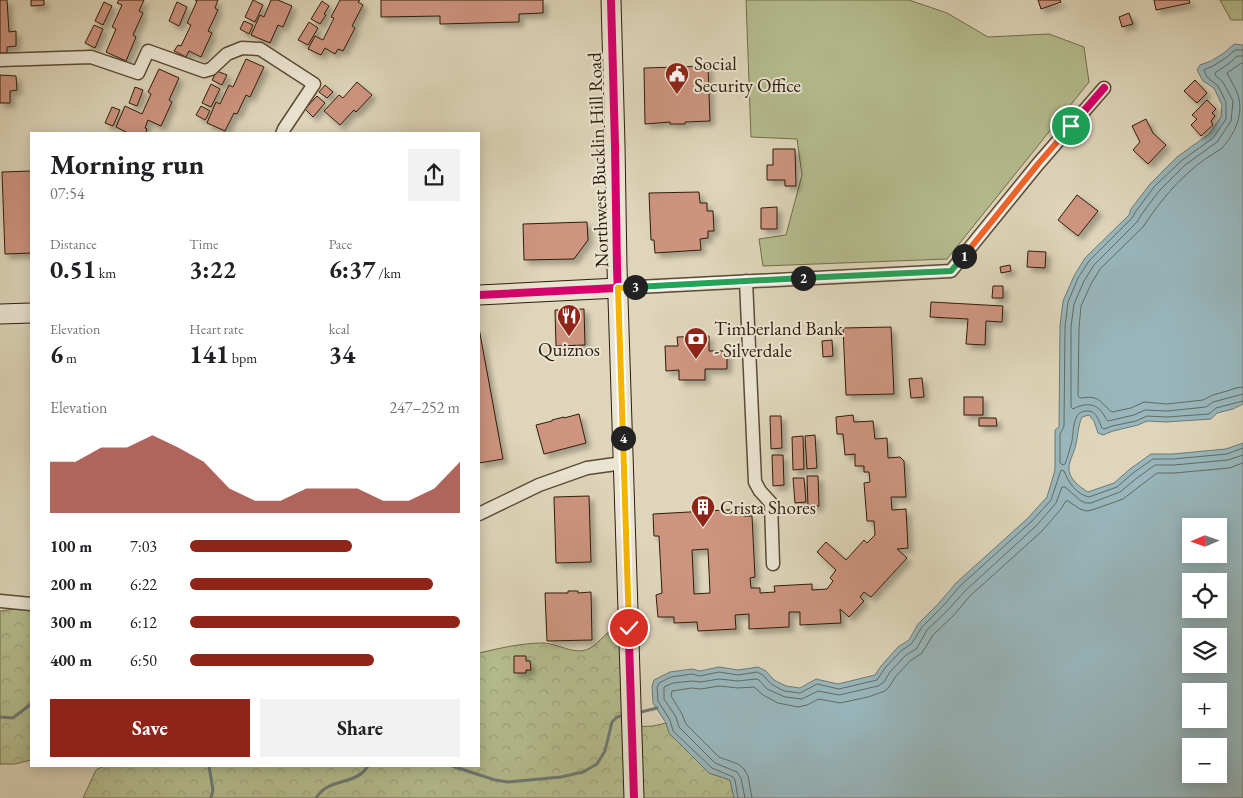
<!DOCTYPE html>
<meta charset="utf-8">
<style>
body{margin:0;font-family:"EB Garamond",serif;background:#f2f2f2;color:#202124;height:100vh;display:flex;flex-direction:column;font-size:19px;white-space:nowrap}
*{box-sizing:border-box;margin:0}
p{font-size:16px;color:#757577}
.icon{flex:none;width:28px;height:28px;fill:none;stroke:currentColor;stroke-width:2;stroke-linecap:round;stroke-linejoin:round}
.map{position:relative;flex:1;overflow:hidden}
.drawer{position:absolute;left:30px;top:132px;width:450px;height:635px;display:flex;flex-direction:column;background:#fff;border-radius:0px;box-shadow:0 2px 12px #0003}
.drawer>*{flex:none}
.needle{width:32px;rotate:268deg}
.fabs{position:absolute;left:1182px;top:518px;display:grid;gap:10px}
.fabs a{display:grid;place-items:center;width:45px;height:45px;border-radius:0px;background:#fff;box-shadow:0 2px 12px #0003;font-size:25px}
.pin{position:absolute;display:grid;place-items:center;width:42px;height:42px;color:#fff;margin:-21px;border:2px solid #fff;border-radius:50%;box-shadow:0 1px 5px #0007}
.km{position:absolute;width:25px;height:25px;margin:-12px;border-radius:50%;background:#222;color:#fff;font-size:14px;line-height:25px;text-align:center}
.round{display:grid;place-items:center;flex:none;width:52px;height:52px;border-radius:0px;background:#f2f2f2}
.overview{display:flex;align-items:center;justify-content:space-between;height:85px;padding:0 20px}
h1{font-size:28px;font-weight:700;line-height:38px}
.stats{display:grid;grid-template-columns:repeat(3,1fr);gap:8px;height:85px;padding:5px 20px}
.stats div{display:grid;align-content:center}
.stats b{font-size:25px;font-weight:700}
.stats small{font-size:14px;font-weight:400}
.stats p{font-size:14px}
.chart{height:140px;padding:10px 20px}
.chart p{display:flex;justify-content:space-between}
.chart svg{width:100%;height:90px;margin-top:5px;fill:#8f2418;opacity:.7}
.button{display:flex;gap:10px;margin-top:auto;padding:10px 20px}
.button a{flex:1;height:58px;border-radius:0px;background:#8f2418;color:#fff;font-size:20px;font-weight:700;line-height:58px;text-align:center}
.button a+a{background:#f2f2f2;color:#202124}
ul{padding:0 20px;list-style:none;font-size:16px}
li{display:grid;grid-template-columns:80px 60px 1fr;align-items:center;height:38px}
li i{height:12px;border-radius:6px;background:#8f2418}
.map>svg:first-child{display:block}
</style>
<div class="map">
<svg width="1243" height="798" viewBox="0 0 1243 798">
<defs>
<pattern id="park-crowns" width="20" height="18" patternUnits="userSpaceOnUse" patternTransform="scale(1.25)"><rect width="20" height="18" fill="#b4bc8d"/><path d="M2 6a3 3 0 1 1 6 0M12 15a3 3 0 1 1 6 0" fill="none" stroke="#9ba178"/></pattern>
<filter id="shadow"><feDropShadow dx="4.5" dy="4.5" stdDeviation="2.5" flood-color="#0004"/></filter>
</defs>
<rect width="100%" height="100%" fill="#ded5ba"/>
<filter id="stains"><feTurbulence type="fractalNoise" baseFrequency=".004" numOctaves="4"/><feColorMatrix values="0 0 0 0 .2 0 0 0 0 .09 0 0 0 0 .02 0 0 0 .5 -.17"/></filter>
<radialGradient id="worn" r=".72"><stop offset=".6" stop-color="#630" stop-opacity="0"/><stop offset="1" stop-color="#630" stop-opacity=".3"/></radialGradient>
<g fill="#b4bc8d" stroke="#726c4c">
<polygon points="746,0 909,0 947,13 988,37 1049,34 1084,47 1089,82 947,259 763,266 759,239 786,235 802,175 797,139 751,137"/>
<polygon points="1220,0 1243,0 1243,20 1231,20"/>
</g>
<g fill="url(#park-crowns)" stroke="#726c4c">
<polygon points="31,607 31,760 15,764 0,764 0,611"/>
<path d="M614 628H629L632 727 653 726 666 723 669 733 709 773 730 780 734 798H83L96 770 104 766H479V653C501 648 521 643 544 643 558 644 573 654 586 650 597 646 604 634 614 628Z"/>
</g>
<path fill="#98b6bb" stroke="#6e7974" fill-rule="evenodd" d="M1234 44 1243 45V404L1233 409 1217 413 1211 419 1166 422 1147 421 1138 425 1113 431 1103 435 1098 433 1094 421 1089 415 1082 417C1078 426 1078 435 1076 444 1075 451 1069 461 1069 467 1068 479 1080 487 1088 492L1114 483 1130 469 1151 454H1173L1226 449 1243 443V798H734L730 780 709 773 669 733 666 723 653 703 652 686 654 680 670 672 692 669 700 671 719 667 738 670 758 667 766 671 774 680 786 686 800 688 816 679 838 684 875 675 881 666 898 647 909 640 918 624 939 603 956 583 1028 518 1047 497 1055 470V430L1059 427 1060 326 1063 301 1074 276 1085 258 1129 215 1131 209 1150 184 1177 157 1209 134 1221 117 1222 105 1214 88 1203 81 1197 70 1200 65 1211 61 1224 53ZM1191 526H1219V554H1191ZM1191 581H1219V609H1191ZM1191 636H1219V664H1191ZM1191 691H1219V719H1191ZM1191 746H1219V774H1191Z"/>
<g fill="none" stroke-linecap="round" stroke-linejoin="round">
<g stroke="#646a62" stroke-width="1">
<path d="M1243 50H1235L1227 57 1213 66 1204 70 1207 77 1218 86 1226 102V119L1213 138 1181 161 1154 187 1136 211 1132 218 1089 261 1078 278 1068 302 1065 327 1064 426 1060 434V463L1063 465 1065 464C1068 456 1070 449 1072 441 1074 430 1072 410 1088 411 1097 411 1099 422 1102 428L1104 429 1112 426 1136 421 1147 416 1167 417 1209 414 1216 408 1243 401"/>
<path d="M1243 56H1237L1231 62 1215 73V75L1223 82 1233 101 1231 121 1217 142 1185 165 1159 191 1141 215 1137 222 1094 265 1084 281 1074 304 1071 327V407L1073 409C1082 404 1093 402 1101 411 1104 414 1105 418 1108 421L1134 415 1145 410 1167 411 1206 407 1213 402 1243 394"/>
<path d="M1243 63 1240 64 1227 73C1231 81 1237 90 1239 99 1243 117 1233 137 1221 149 1210 156 1198 163 1189 172 1171 188 1156 207 1143 227L1100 269 1091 284 1081 306 1079 328 1078 396 1080 398C1101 395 1099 402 1112 412L1131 408 1144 402 1167 404 1203 400 1213 395 1227 391 1236 388 1243 387"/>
<path d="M738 798 735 780 733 777 712 768 673 731 670 720 658 701 657 687 659 683 671 677 692 674 700 676 719 672 738 675 757 672 763 675 771 684 784 691 800 693 817 684 839 689 877 680 885 668 901 651 912 643 922 627 943 606 960 586 1032 521 1051 500 1061 470 1064 471C1069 483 1076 494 1089 497L1117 487 1133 473 1153 459H1173L1227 454 1243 448"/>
<polyline points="745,798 741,778 737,772 715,763 679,727 676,717 664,699 664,687 673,683 692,681 701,682 719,679 738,681 756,679 759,680 767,689 785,697 802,699 818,691 839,695 878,686 884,682 890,672 905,656 917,648 927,630 947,611 965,591 1037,525 1056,503 1062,487 1065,487 1081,501 1086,503 1091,503 1120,492 1137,478 1155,465 1174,465 1228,460 1243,455"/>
<polyline points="752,798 748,776 744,769 738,764 719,757 686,724 682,714 671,696 672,691 692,688 701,689 719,686 738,688 754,687 763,695 778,703 798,707 807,705 819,699 840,703 868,697 885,691 889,687 896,676 910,661 922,653 933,635 953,616 970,596 1042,531 1061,509 1066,501 1068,501 1080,509 1086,511 1092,510 1123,499 1157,473 1175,473 1229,468 1243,463"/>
</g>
<g stroke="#6e7974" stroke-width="3">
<polyline points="637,713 657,708"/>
<polyline points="0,717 13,718 31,704"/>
<polyline points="209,766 213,790 211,798"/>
<polyline points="452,766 495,780 508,782 561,777 583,772 597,764 605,751 612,722 617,717 626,715"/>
<path d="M316 798C328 779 348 785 362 773 365 771 366 768 368 766"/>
</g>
</g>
<g fill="#cd947f" stroke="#2f1d0a" fill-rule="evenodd" filter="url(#shadow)">
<polygon points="0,0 7,0 9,32 16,31 16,46 7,47 7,53 0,53"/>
<polygon points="31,0 44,0 44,5 31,6"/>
<polygon points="119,0 144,0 139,11 143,13 133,35 136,37 126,61 106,52 116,29 112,27 122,5 117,3"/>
<polygon points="195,0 218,0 215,8 218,10 208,31 212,33 201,57 189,51 186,57 174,51 178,45 181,46 191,25 187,23 197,1"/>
<polygon points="253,0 263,5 255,22 245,17"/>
<polygon points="271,0 278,0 292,6 283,27 278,25 270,43 251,35 260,15 264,17"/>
<polygon points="340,0 360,0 358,2 363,5 352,26 355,28 343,51 338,49 335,54 325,48 321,55 308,49 315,36 323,40 334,18 331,17"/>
<polygon points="381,0 543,0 543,13 519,14 519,22 440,24 440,16 381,17"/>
<polygon points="1038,0 1060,0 1061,2 1041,9"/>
<polygon points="1154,0 1189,0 1190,3 1156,10"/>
<polygon points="322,1 329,6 324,14 326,15 320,24 311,19"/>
<polygon points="104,2 112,6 103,25 95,21"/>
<polygon points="177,2 187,7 179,26 169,21"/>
<polygon points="1129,13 1133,24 1122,27 1119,17"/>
<polygon points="244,21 253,25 249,34 240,29"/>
<polygon points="309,22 318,28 308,45 298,40"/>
<polygon points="94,25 103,29 95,48 85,43"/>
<polygon points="246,59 264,67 250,97 246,95 237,114 234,113 225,131 207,123 216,102 220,104 229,85 233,87"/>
<polygon points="708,66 710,121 685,122 685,124 670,124 670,122 645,124 644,68"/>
<polygon points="159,69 179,78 169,100 172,102 161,126 148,120 145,128 147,129 145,134 130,134 116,127 125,106 142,114 151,94 148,92"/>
<polygon points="217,71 227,75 222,85 212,80"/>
<polygon points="0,75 16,76 17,90 10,91 10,103 0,103"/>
<polygon points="1195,80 1207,93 1197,103 1184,91"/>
<polygon points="357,82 372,95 356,112 354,110 340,125 324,111 339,95 343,98"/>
<polygon points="211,84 220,89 211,107 202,103"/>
<polygon points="325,85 333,92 327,98 319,92"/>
<polygon points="135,87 143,90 137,106 129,103"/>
<polygon points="317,96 325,103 313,117 305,109"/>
<polygon points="1207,100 1216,109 1212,113 1215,116 1211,121 1213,125 1201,136 1191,125 1197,119 1192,115"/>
<polygon points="201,106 210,111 205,120 196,115"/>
<polygon points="112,107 120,110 113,126 105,123"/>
<polygon points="1146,119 1153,133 1166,145 1148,164 1133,150 1140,142 1132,126"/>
<polygon points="773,149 795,149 796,186 785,186 785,180 767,180 767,165 773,165"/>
<polygon points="31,171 31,253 5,254 2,172"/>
<polygon points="699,192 700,203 707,203 707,211 713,211 714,231 708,231 708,238 700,239 701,250 655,253 654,240 651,240 649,193"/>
<polygon points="1077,195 1098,211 1078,236 1058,220"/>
<polygon points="777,207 777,229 761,229 761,208"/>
<polygon points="587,222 588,240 574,259 524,260 523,224"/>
<polygon points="1028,251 1046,252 1045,268 1027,267"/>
<polygon points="1010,265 1011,271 1001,273 1000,267"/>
<polygon points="993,286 1003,286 1003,298 992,298"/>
<polygon points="931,302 1003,306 1002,322 986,321 985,345 966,344 968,319 930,317"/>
<polygon points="584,309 585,345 556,346 555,310"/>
<polygon points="891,327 894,394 846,395 843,328"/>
<polygon points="479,328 503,459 479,463"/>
<polygon points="709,336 709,351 727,351 727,369 705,369 705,380 679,380 679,370 666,371 665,346 678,346 677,337"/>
<polygon points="832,340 833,356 823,357 822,341"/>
<polygon points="922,378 924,397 911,398 909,379"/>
<rect x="964" y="397" width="19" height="18"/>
<polygon points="579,414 586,443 544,454 536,425 552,421 552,420 564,417 564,418"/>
<path d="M853 415 854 422 873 421 875 439 887 438 888 458 900 457 904 461 906 497H891L892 510 906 509 908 548 897 549 907 558 871 597 864 592 860 597 864 601 849 617 840 609 841 623 800 625V612H789V627L749 629V614L735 615 736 629 698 631 697 622 674 623V617H658L656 595 662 593 659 536H654L653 514 744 509V516H752L755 577 750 578 751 588H760V593L775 592 774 586 812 584V590L827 589 833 581 830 578 836 570 817 552 826 542 846 560 864 540 867 543 875 535 874 521H867L864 483 870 482 869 472H864V466H855V454L845 455 843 434H837L836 417ZM708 549 710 593 694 594 692 550Z"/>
<polygon points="770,416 781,416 782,448 771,449"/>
<polygon points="979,418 996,418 997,426 979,426"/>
<polygon points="815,435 817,468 807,469 805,436"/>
<polygon points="803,436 804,469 793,470 792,437"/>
<polygon points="772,455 783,455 784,485 773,486"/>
<polygon points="807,476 818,476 819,506 808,506"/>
<polygon points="793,478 804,478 806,502 795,503"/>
<polygon points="589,496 591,562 556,563 554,497"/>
<polygon points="568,591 578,591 578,593 591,592 592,640 547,641 545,593 568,593"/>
<polygon points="514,656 526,656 526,661 530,661 531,670 526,670 526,673 514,673"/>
</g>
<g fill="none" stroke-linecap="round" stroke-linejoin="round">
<g stroke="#5b4b36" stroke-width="15">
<g id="street">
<polyline points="0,60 91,57 138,73 148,51 204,71 211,69 227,54 242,48 260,49 314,84 284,129 282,134"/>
<polyline points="746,281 755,482 760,491 771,503 773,564"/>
<polyline points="618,288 951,271 1038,164 1104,88"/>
<polyline points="479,514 539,485 587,468 623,463"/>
<polyline points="0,601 31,604"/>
</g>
</g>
<g stroke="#2f1d0a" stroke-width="21">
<g id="secondary">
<polyline points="611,0 615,145 617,267 634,798"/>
<polyline points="479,295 618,288"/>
<polyline points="0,314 31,313"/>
</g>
</g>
<use href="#street" stroke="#eae4d2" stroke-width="12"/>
<use href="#secondary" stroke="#eae4d2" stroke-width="19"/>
<g stroke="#eae4d2" stroke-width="11">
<g id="cycleway">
<polyline points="611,0 615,145 617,267 634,798"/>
<polyline points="479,295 951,271 1038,164 1104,88"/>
</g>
</g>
<use href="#cycleway" stroke="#d6006c" stroke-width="8"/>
</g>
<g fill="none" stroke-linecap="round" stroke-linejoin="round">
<g stroke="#fff" stroke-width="10">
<polyline id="split-1" points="964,256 1038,164 1071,126"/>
</g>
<g stroke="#fff" stroke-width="10">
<polyline id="split-2" points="803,278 951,271 964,256"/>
</g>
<g stroke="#fff" stroke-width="10">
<polyline id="split-3" points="635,287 803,278"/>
</g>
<g stroke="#fff" stroke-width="10">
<polyline id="split-4" points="623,438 618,288 635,287"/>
</g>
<g stroke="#fff" stroke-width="10">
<polyline id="split-5" points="623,438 629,628"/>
</g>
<use href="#split-1" stroke="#f0652b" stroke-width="6"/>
<use href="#split-2" stroke="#22a559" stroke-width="6"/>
<use href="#split-3" stroke="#22a559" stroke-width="6"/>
<use href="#split-4" stroke="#f5b400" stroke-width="6"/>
<use href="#split-5" stroke="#f5b400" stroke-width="6"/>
</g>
<defs>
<g id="civic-pin" transform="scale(1.25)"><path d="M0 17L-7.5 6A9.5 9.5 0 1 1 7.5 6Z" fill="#8f2418" stroke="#eae4d2"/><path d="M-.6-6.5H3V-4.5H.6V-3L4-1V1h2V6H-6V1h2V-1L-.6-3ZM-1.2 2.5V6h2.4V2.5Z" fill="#fff"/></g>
<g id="restaurant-pin" transform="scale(1.25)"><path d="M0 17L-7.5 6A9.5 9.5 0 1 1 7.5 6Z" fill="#8f2418" stroke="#eae4d2"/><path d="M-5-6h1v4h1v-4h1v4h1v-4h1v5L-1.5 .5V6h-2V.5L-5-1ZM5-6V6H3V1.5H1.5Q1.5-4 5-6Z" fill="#fff"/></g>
<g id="bank-pin" transform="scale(1.25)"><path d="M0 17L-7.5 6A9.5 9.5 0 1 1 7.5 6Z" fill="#8f2418" stroke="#eae4d2"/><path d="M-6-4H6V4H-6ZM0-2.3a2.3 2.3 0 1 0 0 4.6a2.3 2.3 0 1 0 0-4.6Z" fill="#fff"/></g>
<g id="building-pin" transform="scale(1.25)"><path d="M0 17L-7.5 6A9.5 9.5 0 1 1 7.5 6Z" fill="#8f2418" stroke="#eae4d2"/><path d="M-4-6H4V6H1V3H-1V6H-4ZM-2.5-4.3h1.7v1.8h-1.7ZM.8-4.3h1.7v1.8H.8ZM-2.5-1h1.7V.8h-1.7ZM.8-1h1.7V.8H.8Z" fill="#fff"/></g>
</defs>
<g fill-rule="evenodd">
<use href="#civic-pin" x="677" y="74"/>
<use href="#restaurant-pin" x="569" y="316"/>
<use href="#bank-pin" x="696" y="339"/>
<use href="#building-pin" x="703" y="507"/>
</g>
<g text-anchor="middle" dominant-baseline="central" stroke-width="4" stroke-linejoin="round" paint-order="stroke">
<g font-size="19" fill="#2f1d0a" stroke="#eae4d2" text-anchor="start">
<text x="694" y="63">Social<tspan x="694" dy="22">Security Office</tspan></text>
<text x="714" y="328">Timberland Bank<tspan x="714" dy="22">- Silverdale</tspan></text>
<text x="569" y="349" text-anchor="middle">Quiznos</text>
<text x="720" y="507">Crista Shores</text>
</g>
<g font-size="19" fill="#2f1d0a" stroke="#eae4d2">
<text transform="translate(598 160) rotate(-92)">Northwest Bucklin Hill Road</text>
</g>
</g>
<rect width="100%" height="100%" filter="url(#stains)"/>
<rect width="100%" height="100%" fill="url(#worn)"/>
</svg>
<div class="fabs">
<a><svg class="needle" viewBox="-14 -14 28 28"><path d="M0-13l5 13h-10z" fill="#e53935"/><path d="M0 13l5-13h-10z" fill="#757577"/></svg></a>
<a><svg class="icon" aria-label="locate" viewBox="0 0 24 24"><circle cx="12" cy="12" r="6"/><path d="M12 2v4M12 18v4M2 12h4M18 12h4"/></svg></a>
<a><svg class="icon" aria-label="layers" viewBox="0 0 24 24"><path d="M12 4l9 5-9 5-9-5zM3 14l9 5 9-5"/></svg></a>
<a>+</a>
<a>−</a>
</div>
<div class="pin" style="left:1071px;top:126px;background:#1e9e55"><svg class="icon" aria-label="arrive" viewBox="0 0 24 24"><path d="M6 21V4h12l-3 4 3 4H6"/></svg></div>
<div class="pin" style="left:629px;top:628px;background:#d93025"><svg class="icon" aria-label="check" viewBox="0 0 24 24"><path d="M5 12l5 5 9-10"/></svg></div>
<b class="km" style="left:964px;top:256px">1</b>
<b class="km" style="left:803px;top:278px">2</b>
<b class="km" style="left:635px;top:287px">3</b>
<b class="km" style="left:623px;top:438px">4</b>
<section class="drawer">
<div class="overview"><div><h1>Morning run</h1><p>07:54</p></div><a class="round"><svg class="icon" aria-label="share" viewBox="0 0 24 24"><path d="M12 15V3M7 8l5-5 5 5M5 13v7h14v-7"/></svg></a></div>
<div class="stats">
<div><p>Distance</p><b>0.51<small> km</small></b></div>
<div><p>Time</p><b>3:22</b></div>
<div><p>Pace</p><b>6:37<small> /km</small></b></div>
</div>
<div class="stats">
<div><p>Elevation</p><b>6<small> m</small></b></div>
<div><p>Heart rate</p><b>141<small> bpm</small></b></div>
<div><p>kcal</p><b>34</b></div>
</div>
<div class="chart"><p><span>Elevation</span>247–252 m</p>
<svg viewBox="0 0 160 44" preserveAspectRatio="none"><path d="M0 44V19L10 19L20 12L30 12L40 6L50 12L60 19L70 32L80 38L90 38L100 32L110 32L120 32L130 38L140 38L150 32L160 19V44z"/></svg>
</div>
<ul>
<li><b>100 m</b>7:03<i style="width:60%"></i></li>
<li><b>200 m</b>6:22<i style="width:90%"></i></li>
<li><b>300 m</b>6:12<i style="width:100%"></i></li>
<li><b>400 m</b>6:50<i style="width:68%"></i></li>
</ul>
<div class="button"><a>Save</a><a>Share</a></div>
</section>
</div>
